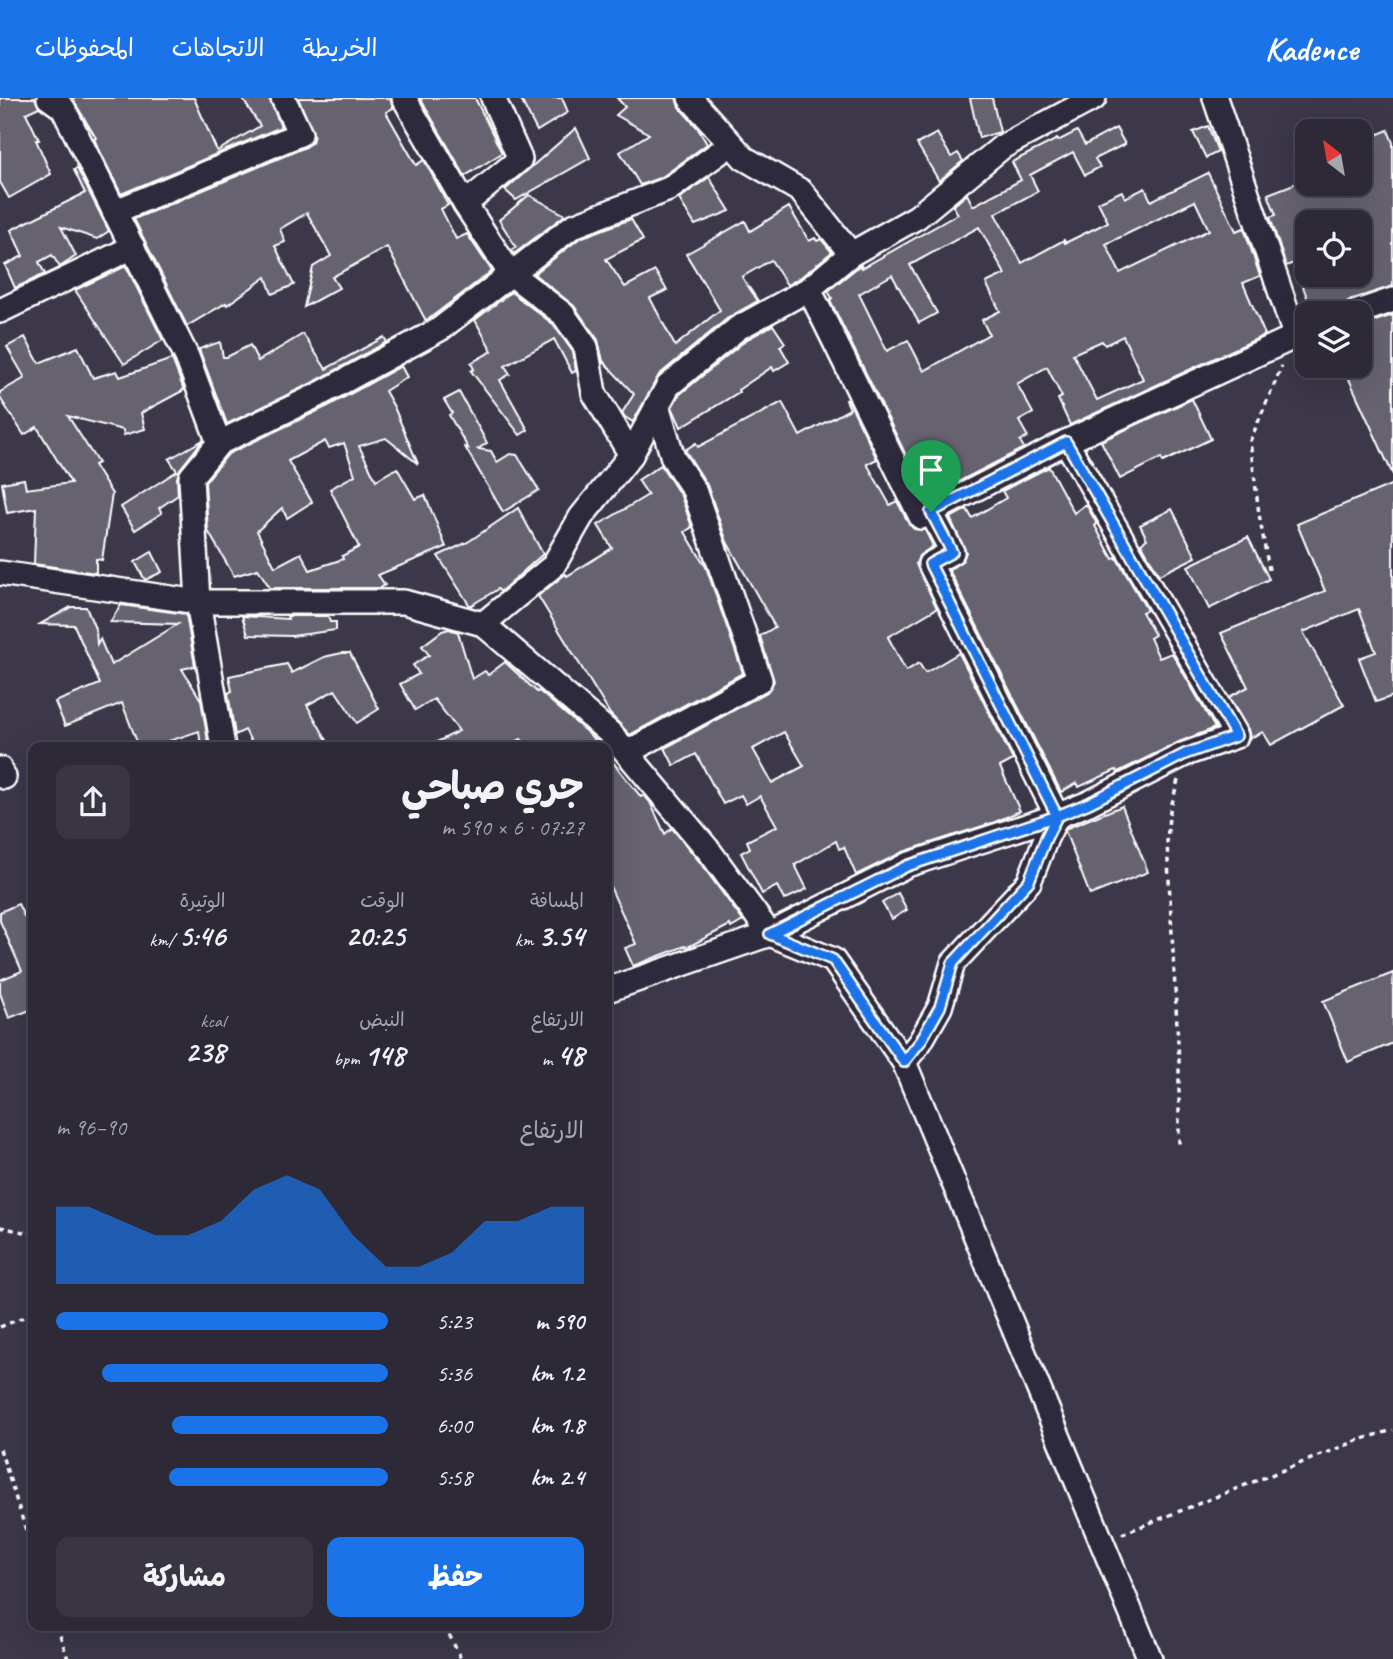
<!DOCTYPE html>
<html lang="ar">
<meta charset="utf-8">
<style>
body{margin:0;font-family:Caveat,"Playpen Sans Arabic",sans-serif;background:#393542;color:#f1f3f6;direction:rtl;height:100vh;display:flex;flex-direction:column;font-size:26px;white-space:nowrap}
*{box-sizing:border-box;margin:0}
p{font-size:23px;color:#a7a6ad}
.icon{flex:none;width:38px;height:38px;fill:none;stroke:currentColor;stroke-width:2;stroke-linecap:round;stroke-linejoin:round}
.map{position:relative;flex:1;overflow:hidden;direction:ltr}
.drawer{position:absolute;left:28px;top:644px;width:584px;height:889px;display:flex;flex-direction:column;background:#2d2937;border-radius:14px;box-shadow:0 7px 28px #0002,0 0 0 2px #484552;direction:rtl}
.drawer>*{flex:none}
.needle{width:46px;rotate:329deg}
.tools{position:absolute;left:1295px;top:21px;display:grid;gap:14px}
.tools a{display:grid;place-items:center;width:77px;height:77px;border-radius:14px;background:#2d2937;box-shadow:0 7px 28px #0002,0 0 0 2px #484552;font-size:35px}
.pin{position:absolute;display:grid;place-items:center;width:60px;height:60px;color:#fff;margin:-72px -30px;border-radius:50% 50% 50% 0;rotate:-45deg;box-shadow:0 0 7px #0007}
.pin .icon{rotate:45deg}
.round{display:grid;place-items:center;flex:none;width:74px;height:74px;border-radius:14px;background:#393542}
.head{display:flex;align-items:center;justify-content:space-between;height:119px;padding:0 28px}
h1{font-size:38px;font-weight:700;line-height:52px}
.metrics{display:grid;grid-template-columns:repeat(3,1fr);gap:10px;height:119px;padding:7px 28px}
.metrics div{display:grid;align-content:center}
.metrics b{font-size:30px;font-weight:700}
.metrics small{font-size:19px;font-weight:400}
.metrics p{font-size:19px}
.chart{height:196px;padding:14px 28px}
.chart p{display:flex;justify-content:space-between}
.chart svg{width:100%;height:126px;margin-top:7px;fill:#1a73e8;opacity:.7}
.button{display:flex;gap:14px;margin-top:auto;padding:14px 28px}
.button a{flex:1;height:80px;border-radius:14px;background:#1a73e8;color:#fff;font-size:28px;font-weight:700;line-height:80px;text-align:center}
.button a+a{background:#393542;color:#f1f3f6}
ul{padding:0 28px;list-style:none;font-size:23px}
li{display:grid;grid-template-columns:112px 84px 1fr;align-items:center;height:52px}
li i{height:18px;border-radius:9px;background:#1a73e8}
header{display:flex;align-items:center;gap:42px;box-sizing:border-box;height:98px;padding:0 35px;background:#1a73e8;color:#fff}
header strong{font-size:33px}
nav{display:flex;gap:38px;margin-inline-start:auto;font-size:24px}
.map>svg:first-child{display:block}
</style>
<header>
<strong>Kadence</strong>
<nav><a>الخريطة</a><a>الاتجاهات</a><a>المحفوظات</a></nav>
</header>
<div class="map">
<svg width="1393" height="1561" viewBox="0 0 1393 1561">
<rect width="100%" height="100%" fill="#3c3749"/>
<filter id="ink" filterUnits="userSpaceOnUse"><feTurbulence type="fractalNoise" baseFrequency=".0143" numOctaves="2"/><feDisplacementMap in="SourceGraphic" scale="14" xChannelSelector="R" yChannelSelector="G"/><feConvolveMatrix kernelMatrix="1 2 1 2 8 2 1 2 1" color-interpolation-filters="sRGB"/></filter>
<g filter="url(#ink)">
<g fill="#666270" stroke="#fff" stroke-width="2" fill-rule="evenodd">
<polygon points="0,0 35,0 39,9 26,15 39,42 36,42 51,76 9,100 0,84"/>
<polygon points="72,0 194,0 217,53 260,28 242,0 269,0 281,29 121,96 94,41 96,40"/>
<polygon points="298,0 390,0 393,10 386,14 416,67 424,62 441,93 448,107 441,111 456,141 467,136 492,173 426,223 387,149 332,179 339,190 304,209 313,169 331,158 307,115 280,131 285,144 275,148 294,187 272,196 266,179 227,207 226,205 187,228 134,121 306,49 312,44 314,37"/>
<polygon points="420,0 475,0 502,55 465,78"/>
<polygon points="520,0 562,0 568,14 537,33"/>
<polygon points="617,0 676,0 679,9 697,29 707,46 662,79 640,87 620,54 649,36 616,17 625,9"/>
<polygon points="970,0 992,0 1000,34 979,40"/>
<polygon points="1208,28 1218,54 1206,60 1193,34"/>
<polygon points="576,30 590,60 516,102 505,92"/>
<path d="M1116 30 1125 46 1095 61 1100 69 1085 77 1073 54 1030 77 1038 93 995 116 1022 165 1064 142 1065 145 1108 124 1098 104 1122 93 1125 100 1145 90 1151 103 1208 75 1236 133 1244 130 1260 178 1243 185 1265 237 1070 327 1058 301 1062 299 1047 269 1017 286 1033 315 1019 323 1028 339 1020 343 1024 350 927 400 830 202 832 200 828 193 858 169 861 167 862 170 958 116 953 108 967 96 973 108 1021 82 1012 64 1057 41 1058 43 1077 33 1085 47ZM1195 103 1209 132 1120 175 1106 146ZM979 129 1005 176 986 185 1000 213 982 222 989 236 924 273 908 242 887 253 859 196 892 177 919 225 937 215 910 167ZM1123 238 1143 281 1097 302 1073 256 1102 243 1105 247Z"/>
<path d="M1388 32 1393 45V188L1350 202 1344 206 1341 215H1313L1294 165 1286 168 1270 119 1276 117 1268 96 1307 81V86H1360V62L1372 57 1366 41ZM1307 124H1360V177H1307Z"/>
<polygon points="937,35 951,59 958,55 963,63 939,83 917,46"/>
<polygon points="77,70 109,133 97,141 61,129 76,158 60,169 52,157 39,164 45,176 15,190 5,167 23,158 11,132 85,95 74,72"/>
<polygon points="709,79 730,113 695,127 679,101"/>
<polygon points="529,97 565,117 514,156 511,152 516,149 499,122"/>
<polygon points="789,109 809,143 815,140 817,143 821,141 832,154 801,179 787,187 771,162 742,179 758,203 729,219 659,277 633,324 625,319 622,315 634,296 603,263 598,242 574,208 534,176 580,140 631,121 643,142 606,161 625,189 655,173 667,192 650,200 675,248 720,212 686,156 745,123 750,133"/>
<polygon points="126,168 163,242 124,266 75,192"/>
<polygon points="511,194 553,226 573,254 576,273 572,275 554,241 505,268 510,276 500,282 528,332 520,337 471,273 474,271 471,265 492,253 475,222"/>
<polygon points="1393,217 1393,377 1343,268 1360,268 1360,228"/>
<polygon points="773,227 785,245 780,248 789,264 774,273 772,269 738,292 739,294 681,329 672,309 679,297 746,242"/>
<polygon points="303,236 326,271 384,239 387,244 316,283 227,326 199,251 220,244 223,259 227,259 250,247 258,263"/>
<polygon points="25,239 39,265 78,249 93,280 117,273 120,279 172,261 184,292 141,315 145,331 124,337 123,332 68,318 98,365 94,367 112,396 102,462 96,461 96,475 34,466 36,410 7,415 2,385 24,381 26,391 71,385 37,329 24,337 0,300 0,294 25,280 7,249"/>
<path d="M401 268 407 279 385 293 394 309 418 366 386 340 359 348 376 382 397 370 415 401 425 397 446 449 378 477 385 487 380 490H270L258 471 234 478 208 433 205 384 228 356 328 308ZM325 343 329 350 344 345 355 377 330 391 359 449 342 458 343 461 310 472 301 455 275 469 257 433 282 410 287 420 312 404 288 363Z"/>
<polygon points="459,294 487,345 478,351 491,353 497,364 510,356 517,357 539,392 503,414 465,349 468,350 449,317 452,315 444,302"/>
<path d="M848 301 877 361 867 366 890 407 897 403 909 426 914 431 925 432 933 448 919 458 916 466 937 510 888 539 906 573 919 565 925 575 959 555 1013 662 1000 669 1020 713 995 724 903 754 856 777 844 749 839 751 836 743 795 767 807 791 784 802 777 788 762 796 741 755 750 750 747 743 777 728 760 698 746 706 741 697 723 706 696 656 674 668 665 650 767 594 774 583 760 538 775 529 727 444 707 387 685 352 696 345 698 349 782 304 800 338 850 311 846 302ZM784 634 804 668 772 685 753 651Z"/>
<polygon points="1192,301 1211,341 1163,364 1161,360 1120,381 1101,343"/>
<polygon points="203,342 180,371 177,380 178,397 159,410 162,415 135,432 121,409 177,373 169,361"/>
<polygon points="661,367 681,398 692,429 685,434 706,469 743,575 630,637 610,616 538,498 563,478 566,476 567,478 612,450 598,427 648,397 638,382"/>
<polygon points="1049,369 1074,415 1086,406 1097,426 1095,428 1113,461 1116,459 1147,512 1142,514 1155,537 1150,540 1159,560 1172,555 1215,630 1179,644 1118,674 1116,672 1079,689 1077,685 1061,694 949,472 963,462 966,454 950,420 967,411 972,420 1006,400 1002,393"/>
<polygon points="1393,386 1393,598 1376,604 1359,560 1376,554 1359,511 1303,534 1344,607 1271,647 1263,634 1250,640 1248,631 1229,599 1248,589 1221,535 1325,493 1297,426"/>
<polygon points="518,410 543,456 500,494 498,491 470,508 438,458 468,444"/>
<polygon points="1172,411 1196,459 1159,477 1141,445 1147,441 1140,427"/>
<polygon points="1248,439 1269,481 1209,511 1188,468"/>
<polygon points="152,454 162,474 145,482 135,464"/>
<polygon points="121,507 186,516 195,568 182,571 201,602 209,649 201,649 199,633 151,649 139,649 122,605 65,628 55,604 100,586 74,527 40,526 71,509 86,509 96,533 97,546 100,541 111,567 178,526 110,524"/>
<polygon points="242,518 288,521 287,518 328,518 330,524 336,524 336,532 292,538 248,537"/>
<polygon points="449,531 458,534 472,581 485,573 488,577 505,564 537,594 539,593 590,637 601,649 528,649 521,641 506,649 427,649 459,633 434,601 415,612 400,586 419,576 413,567 429,557 422,548 442,533"/>
<polygon points="342,555 350,555 379,611 357,625 335,592 307,607 328,644 318,649 254,649 245,632 235,637 228,595 232,593 229,578 287,566 292,575 324,559"/>
<polygon points="607,657 641,699 644,697 650,704 665,736 672,730 699,763 743,823 731,830 730,827 688,849 685,848 633,868 625,850 636,846 607,782"/>
<polygon points="1122,708 1148,774 1090,797 1065,733 1067,730"/>
<polygon points="898,795 907,812 892,821 882,805"/>
<polygon points="18,806 26,822 33,820 33,911 9,920 0,895 0,882 22,873 0,823 0,814"/>
<polygon points="1393,875 1393,945 1348,964 1323,903"/>
</g>
<g fill="none" stroke-linecap="round" stroke-linejoin="round">
<g stroke="#fff" stroke-width="28">
<g id="street">
<polyline points="49,0 63,10 187,259 219,345 191,379 198,504 223,649"/>
<polyline points="404,0 465,106 510,175 563,216 586,249 594,295 631,357"/>
<polyline points="690,0 744,60 801,93 851,156"/>
<polyline points="1215,0 1295,237"/>
<polyline points="465,106 520,61 493,0"/>
<polyline points="114,114 300,36 283,0"/>
<polyline points="809,191 921,419 1066,344 1307,233"/>
<polyline points="0,213 133,149"/>
<polyline points="1355,215 1393,202"/>
<polyline points="219,345 322,295 440,231 573,128 669,91 731,46"/>
<polyline points="0,475 198,504 404,504 483,526 611,636 710,754 770,836 833,862 904,964 1150,1561"/>
<polyline points="483,526 553,468 581,419 631,357 668,288 738,230 809,191 851,156 917,119 1002,49 1094,0"/>
<polyline points="628,654 760,582 694,392 673,360 657,307"/>
<polyline points="0,671 4,679"/>
<polyline points="607,892 770,836 907,767 1057,718 1089,705 1185,656 1236,638 1066,344"/>
<polyline points="904,964 920,944 940,909 953,865 1029,784 1046,740 1057,718 930,466 952,454 931,414"/>
</g>
</g>
<g stroke="#fff" stroke-width="3.5" stroke-dasharray="5 5" stroke-linecap="butt">
<polyline points="1269,472 1259,416 1250,343 1282,268"/>
<polyline points="1178,682 1169,717 1167,745 1179,963 1179,1046"/>
<polyline points="0,1129 33,1136"/>
<polyline points="0,1229 33,1215"/>
<polyline points="0,1351 33,1454"/>
<polyline points="1122,1436 1359,1342 1393,1332"/>
<polyline points="57,1528 68,1561"/>
<polyline points="445,1528 461,1561"/>
</g>
<use href="#street" stroke="#2f2a3d" stroke-width="23"/>
</g>
</g>
<g fill="none" stroke-linecap="round" stroke-linejoin="round" filter="url(#ink)">
<g stroke="#fff" stroke-width="14">
<polyline id="route" points="931,414 952,454 930,466 1057,718 1046,740 1029,783 953,865 940,909 920,944 904,964 833,862 770,836 907,768 1057,718 1089,705 1185,656 1236,638 1066,344 931,414"/>
</g>
<use href="#route" stroke="#1a73e8" stroke-width="9"/>
</g>
</svg>
<div class="tools">
<a><svg class="needle" viewBox="-14 -14 28 28"><path d="M0-13l5 13h-10z" fill="#e53935"/><path d="M0 13l5-13h-10z" fill="#a7a6ad"/></svg></a>
<a><svg class="icon" aria-label="locate" viewBox="0 0 24 24"><circle cx="12" cy="12" r="6"/><path d="M12 2v4M12 18v4M2 12h4M18 12h4"/></svg></a>
<a><svg class="icon" aria-label="layers" viewBox="0 0 24 24"><path d="M12 4l9 5-9 5-9-5zM3 14l9 5 9-5"/></svg></a>
</div>
<div class="pin" style="left:931px;top:414px;background:#1e9e55"><svg class="icon" aria-label="arrive" viewBox="0 0 24 24"><path d="M6 21V4h12l-3 4 3 4H6"/></svg></div>
<section class="drawer">
<div class="head"><div><h1>جري صباحي</h1><p>07:27 · 6 × 590 m</p></div><a class="round"><svg class="icon" aria-label="share" viewBox="0 0 24 24"><path d="M12 15V3M7 8l5-5 5 5M5 13v7h14v-7"/></svg></a></div>
<div class="metrics">
<div><p>المسافة</p><b>3.54<small> km</small></b></div>
<div><p>الوقت</p><b>20:25</b></div>
<div><p>الوتيرة</p><b>5:46<small> /km</small></b></div>
</div>
<div class="metrics">
<div><p>الارتفاع</p><b>48<small> m</small></b></div>
<div><p>النبض</p><b>148<small> bpm</small></b></div>
<div><p>kcal</p><b>238</b></div>
</div>
<div class="chart"><p><span>الارتفاع</span>90–96 m</p>
<svg viewBox="0 0 160 44" preserveAspectRatio="none"><path d="M0 44V17L10 17L20 22L30 27L40 27L50 22L60 11L70 6L80 11L90 27L100 38L110 38L120 33L130 22L140 22L150 17L160 17V44z"/></svg>
</div>
<ul>
<li><b>590 m</b>5:23<i style="width:100%"></i></li>
<li><b>1.2 km</b>5:36<i style="width:86%"></i></li>
<li><b>1.8 km</b>6:00<i style="width:65%"></i></li>
<li><b>2.4 km</b>5:58<i style="width:66%"></i></li>
</ul>
<div class="button"><a>حفظ</a><a>مشاركة</a></div>
</section>
</div>
